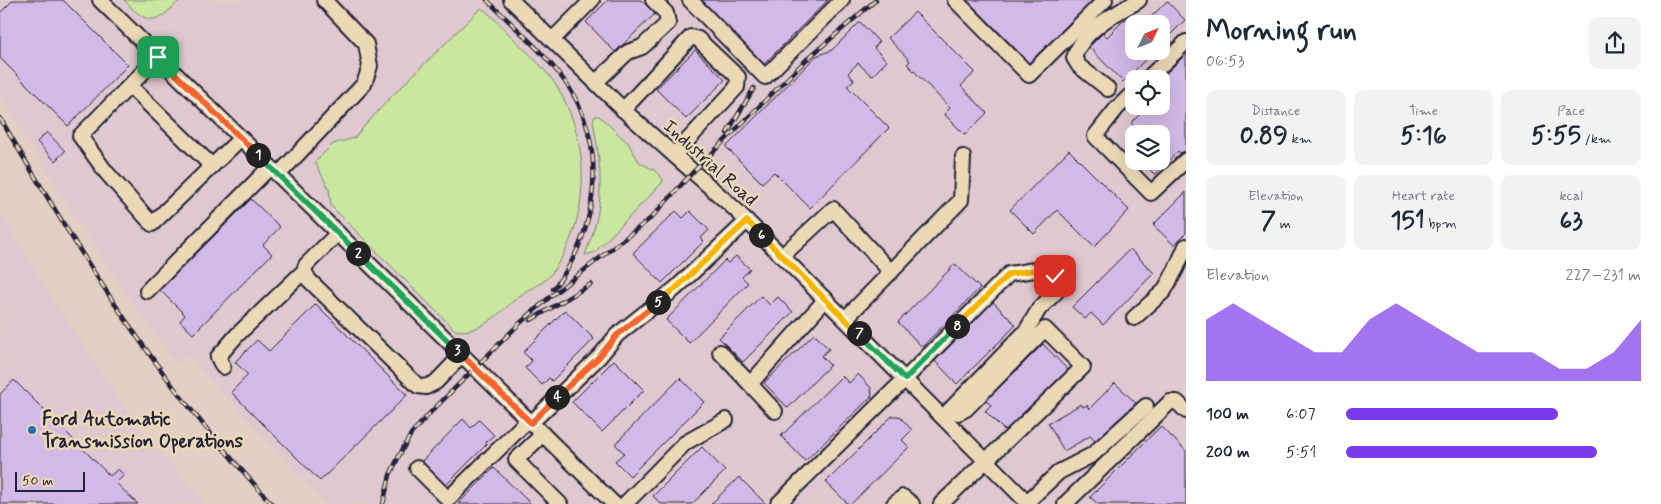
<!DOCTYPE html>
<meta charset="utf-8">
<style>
body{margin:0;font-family:Mynerve,sans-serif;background:#f2f2f3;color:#1f2937;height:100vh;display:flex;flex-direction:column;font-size:19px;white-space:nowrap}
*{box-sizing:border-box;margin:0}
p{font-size:16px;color:#747a83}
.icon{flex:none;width:28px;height:28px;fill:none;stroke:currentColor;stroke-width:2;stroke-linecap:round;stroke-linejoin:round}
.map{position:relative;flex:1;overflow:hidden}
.details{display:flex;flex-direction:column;background:#fff;width:475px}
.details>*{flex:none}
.needle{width:32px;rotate:47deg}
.buttons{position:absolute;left:1125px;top:15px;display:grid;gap:10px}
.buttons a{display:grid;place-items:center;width:45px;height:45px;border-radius:10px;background:#fff;box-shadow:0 5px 20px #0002;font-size:25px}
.scale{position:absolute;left:15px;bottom:12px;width:70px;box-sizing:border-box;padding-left:5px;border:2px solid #22223b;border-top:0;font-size:14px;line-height:18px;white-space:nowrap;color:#22223b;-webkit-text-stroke:4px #ebd9b6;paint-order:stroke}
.pin{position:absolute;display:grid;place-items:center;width:42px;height:42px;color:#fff;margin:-21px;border-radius:10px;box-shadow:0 2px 8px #0006}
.km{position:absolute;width:25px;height:25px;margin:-12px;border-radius:50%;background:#222;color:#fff;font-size:14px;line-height:25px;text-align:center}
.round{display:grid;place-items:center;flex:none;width:52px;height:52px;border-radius:10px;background:#f2f2f3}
.headline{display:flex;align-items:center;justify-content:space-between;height:85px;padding:0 20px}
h1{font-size:28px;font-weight:800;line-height:38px}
.figures{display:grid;grid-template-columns:repeat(3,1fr);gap:8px;height:85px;padding:5px 20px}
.figures div{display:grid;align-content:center;border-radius:10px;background:#f2f2f3;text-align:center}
.figures b{font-size:25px;font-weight:800}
.figures small{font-size:14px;font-weight:400}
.figures p{font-size:14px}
.chart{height:140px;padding:10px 20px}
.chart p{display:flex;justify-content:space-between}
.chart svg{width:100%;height:90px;margin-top:5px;fill:#7c3aed;opacity:.7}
ul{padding:0 20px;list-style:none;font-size:16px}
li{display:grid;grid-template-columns:80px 60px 1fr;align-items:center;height:38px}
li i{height:12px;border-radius:6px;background:#7c3aed}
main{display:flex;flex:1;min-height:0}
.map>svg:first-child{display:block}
</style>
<main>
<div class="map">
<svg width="1186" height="504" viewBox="0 0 1186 504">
<rect width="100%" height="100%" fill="#e4cfc5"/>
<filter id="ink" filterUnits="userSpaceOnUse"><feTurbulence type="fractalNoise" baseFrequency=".02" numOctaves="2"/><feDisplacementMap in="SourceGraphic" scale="10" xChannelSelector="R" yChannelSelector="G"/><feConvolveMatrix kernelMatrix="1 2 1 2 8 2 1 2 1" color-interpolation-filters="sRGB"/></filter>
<g filter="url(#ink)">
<g fill="#dfc8cf" fill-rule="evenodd">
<path d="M0 0H1186V504H325L187 354 176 364 126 294 69 208 0 95ZM1134 24H1161V51H1134ZM1134 79H1161V106H1134ZM1134 134H1161V161H1134Z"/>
<polygon points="0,212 53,299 136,424 205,504 0,504"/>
</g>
<g fill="#c9e79f" stroke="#76846d">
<path d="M124 0H180C156 25 148 26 124 0Z"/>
<path d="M481 8C494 16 505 31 517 42 531 56 547 70 557 87 592 144 591 220 551 274 544 283 535 286 526 291 521 295 516 299 511 303 497 316 476 335 455 330L331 206 329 189 315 162 333 144 354 138 387 101Z"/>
<path d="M595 116H599L628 143 639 162 654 170 663 179 662 183 595 252 585 255C589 244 593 233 596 222 604 189 599 154 593 121Z"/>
</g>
<g fill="#d3b9e7" stroke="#22223b">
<polygon points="13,0 63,0 128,65 68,126 0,58 0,13"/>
<polygon points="608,0 641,0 655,14 615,52 586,22"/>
<polygon points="702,0 828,0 764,64"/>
<polygon points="967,0 1093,0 1029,63"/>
<polygon points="1167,1 1185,20 1161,44 1161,24 1144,24"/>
<polygon points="915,12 975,72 961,86 987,113 965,135 944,114 950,108 907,64 910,61 888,38"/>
<polygon points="1125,19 1134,28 1134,51 1154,51 1123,82 1089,47 1103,33 1107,37"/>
<polygon points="860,22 879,42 874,48 887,61 872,76 858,63 848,73 854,80 847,86 889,128 810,208 774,172 762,183 726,147 816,56 832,50"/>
<polygon points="695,50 725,80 686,119 656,89"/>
<polygon points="1186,54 1186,151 1180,153 1178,151 1155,175 1141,161 1161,161 1161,134 1142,134 1131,123 1141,113 1134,106 1161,106 1161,79 1160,79"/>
<polygon points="47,132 65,151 55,161 37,142"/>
<polygon points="1069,150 1129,210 1094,247 1057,210 1034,234 1010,210"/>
<polygon points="1186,192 1186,233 1174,245 1153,225"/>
<polygon points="251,199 280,227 263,245 272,254 193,334 180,321 185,315 160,290"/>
<polygon points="676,211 683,218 690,211 709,230 701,238 704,241 662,283 633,253"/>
<polygon points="1130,249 1154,273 1103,325 1091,313 1085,319 1072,307"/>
<polygon points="736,256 750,269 742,277 748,283 689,343 666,320 725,260 728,263"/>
<polygon points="955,264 980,288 922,347 898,322"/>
<polygon points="761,296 770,305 778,297 793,312 743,362 719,338"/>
<polygon points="993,302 1016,325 957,384 935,361"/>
<polygon points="316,304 407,395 320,481 231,392 248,375 235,362 257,340 269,351"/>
<polygon points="565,310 594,339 552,381 549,378 542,385 525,368 532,361 523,352"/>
<polygon points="814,334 829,349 821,356 830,365 788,408 764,383"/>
<polygon points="1043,344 1068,370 1006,430 1003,429 985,411 991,405 986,401"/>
<polygon points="614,360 644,390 602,432 572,402"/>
<polygon points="858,374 871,388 872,396 805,461 781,436 842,376 849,383"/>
<polygon points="680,378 704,402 630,476 615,461 624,453 615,444"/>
<polygon points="14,380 110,476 118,469 124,475 116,483 138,504 0,504 0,394"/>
<polygon points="1115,383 1136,403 1095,441 1090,436 1064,451 1048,423 1081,404 1083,407 1087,405 1089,409"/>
<polygon points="892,416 899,416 912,430 902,440 909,447 851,504 848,504 826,482"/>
<polygon points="463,419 471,428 479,420 494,435 486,442 487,444 446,485 422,461"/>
<polygon points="1161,426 1186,451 1186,504 1098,504 1090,497"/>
<polygon points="702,447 725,471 692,504 661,504 653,496"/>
<polygon points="494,468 531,504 458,504"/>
<polygon points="739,477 766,504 711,504"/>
</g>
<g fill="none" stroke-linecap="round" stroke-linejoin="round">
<g stroke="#22223b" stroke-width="18">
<g id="minor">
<polyline points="100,0 614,504"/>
<polyline points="511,0 629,115 736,210 1029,504"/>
<polyline points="690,0 765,77 842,0"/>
<polyline points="955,0 1029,75 1105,0"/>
<polyline points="552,40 592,0"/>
<polyline points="158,57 80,136 106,172 152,224 241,138"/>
<polyline points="1147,79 1186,42"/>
<polyline points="596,82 628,52 642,47 668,23 666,13 653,0"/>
<polyline points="130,86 212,166"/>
<path d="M1108 89 1079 66 1074 58C1080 37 1104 20 1122 10 1128 6 1134 4 1139 0"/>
<polyline points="1134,92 1117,108 1095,136 1151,193 1186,160"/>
<polyline points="623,110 691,37 698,39 738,77 737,87 674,155"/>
<polyline points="278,175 364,84 370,66 366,44 324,0"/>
<polyline points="338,233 306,265 304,271 309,280 418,386 426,387 436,382 462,355"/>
<polyline points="782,256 833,209 891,272"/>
<polyline points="147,291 270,167"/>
<polyline points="1134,318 1164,291 1176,269 1186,246"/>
<polyline points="845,319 961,200 963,157"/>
<polyline points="720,352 750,384 826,299"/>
<polyline points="223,367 218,357 237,335 304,271"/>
<polyline points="750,384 775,411"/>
<polyline points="531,423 599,357 617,335 676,288 747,221"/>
<polyline points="543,434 516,460 560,504"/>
<polyline points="417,468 448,499 528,420"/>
<polyline points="1027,502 1059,472 1092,455 1146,406"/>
<polyline points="625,504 685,443 726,420"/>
<polyline points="778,504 905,379 1009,274 1034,270 1055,275 1060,288 1039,309 1026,331 943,417"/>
<polyline points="894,504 903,497 912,504"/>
<polyline points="941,504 1083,367 1045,329 966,409 958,413 950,410"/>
<polyline points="1065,504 1170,402 1177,402 1186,411"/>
</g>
</g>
<use href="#minor" stroke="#ebd9b6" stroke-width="14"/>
<g stroke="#22223b" stroke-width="4.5">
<g id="rail">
<path d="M487 0C515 28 548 55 570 89 608 149 598 235 553 289"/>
<path d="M0 118C51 204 102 290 161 370 195 417 233 461 272 504"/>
<polyline points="727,133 754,88"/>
<polyline points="531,320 591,284"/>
<polyline points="383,504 390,475 399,456 411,434 431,412 519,324 551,296 651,218 693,172 806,60 876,0"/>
</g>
</g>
<use href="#rail" stroke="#ebd9b6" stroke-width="2.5" stroke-dasharray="8" stroke-linecap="butt"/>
</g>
</g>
<g fill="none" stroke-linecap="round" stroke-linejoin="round" filter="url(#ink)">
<g stroke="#fff" stroke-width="10">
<polyline id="split-1" points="158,57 258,155"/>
</g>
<g stroke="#fff" stroke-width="10">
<polyline id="split-2" points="258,155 358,253"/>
</g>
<g stroke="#fff" stroke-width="10">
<polyline id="split-3" points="358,253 457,350"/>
</g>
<g stroke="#fff" stroke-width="10">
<polyline id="split-4" points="457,350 531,423 557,397"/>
</g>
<g stroke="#fff" stroke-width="10">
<polyline id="split-5" points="557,397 599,357 617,335 658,302"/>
</g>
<g stroke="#fff" stroke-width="10">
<polyline id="split-6" points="658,302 676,288 747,221 761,235"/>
</g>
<g stroke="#fff" stroke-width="10">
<polyline id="split-7" points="761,235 859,333"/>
</g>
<g stroke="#fff" stroke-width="10">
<polyline id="split-8" points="859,333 905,379 957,326"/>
</g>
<g stroke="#fff" stroke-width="10">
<polyline id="split-9" points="957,326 1009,274 1034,270 1055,276"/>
</g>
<use href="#split-1" stroke="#f0652b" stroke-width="6"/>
<use href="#split-2" stroke="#22a559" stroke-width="6"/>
<use href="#split-3" stroke="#22a559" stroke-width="6"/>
<use href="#split-4" stroke="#f0652b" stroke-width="6"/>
<use href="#split-5" stroke="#f0652b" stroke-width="6"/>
<use href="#split-6" stroke="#f5b400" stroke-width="6"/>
<use href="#split-7" stroke="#f5b400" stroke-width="6"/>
<use href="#split-8" stroke="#22a559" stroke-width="6"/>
<use href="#split-9" stroke="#f5b400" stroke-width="6"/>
</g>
<circle fill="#1f6fb2" stroke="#ebd9b6" stroke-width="2" cx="32" cy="430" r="5"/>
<g text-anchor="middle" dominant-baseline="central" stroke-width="5" stroke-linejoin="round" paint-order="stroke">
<g font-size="19" fill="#22223b" stroke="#ebd9b6">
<text transform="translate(710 163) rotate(42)">Industrial Road</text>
</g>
<g font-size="19" font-weight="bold" fill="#22223b" stroke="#ebd9b6" text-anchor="start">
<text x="42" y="419">Ford Automatic<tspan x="42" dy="22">Transmission Operations</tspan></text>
</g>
</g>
</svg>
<div class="buttons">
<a><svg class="needle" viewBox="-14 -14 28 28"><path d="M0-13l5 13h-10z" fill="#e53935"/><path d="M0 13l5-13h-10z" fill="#747a83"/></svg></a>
<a><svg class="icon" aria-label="locate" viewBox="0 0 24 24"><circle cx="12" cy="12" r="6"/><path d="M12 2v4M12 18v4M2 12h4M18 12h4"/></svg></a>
<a><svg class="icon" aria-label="layers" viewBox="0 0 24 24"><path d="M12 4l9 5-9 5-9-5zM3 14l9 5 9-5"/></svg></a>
</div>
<div class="scale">50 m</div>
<div class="pin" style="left:158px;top:57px;background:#1e9e55"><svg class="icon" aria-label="arrive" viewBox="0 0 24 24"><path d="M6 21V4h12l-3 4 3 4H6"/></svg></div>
<div class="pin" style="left:1055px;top:276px;background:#d93025"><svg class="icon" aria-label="check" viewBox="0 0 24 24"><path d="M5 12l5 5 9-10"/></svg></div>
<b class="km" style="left:258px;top:155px">1</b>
<b class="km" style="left:358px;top:253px">2</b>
<b class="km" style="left:457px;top:350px">3</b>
<b class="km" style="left:557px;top:397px">4</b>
<b class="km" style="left:658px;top:302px">5</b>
<b class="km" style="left:761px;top:235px">6</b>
<b class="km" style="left:859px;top:333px">7</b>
<b class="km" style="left:957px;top:326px">8</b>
</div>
<section class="details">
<div class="headline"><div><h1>Morning run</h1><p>06:53</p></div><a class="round"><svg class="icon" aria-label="share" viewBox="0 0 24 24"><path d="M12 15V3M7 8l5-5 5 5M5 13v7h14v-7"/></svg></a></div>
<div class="figures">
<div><p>Distance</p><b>0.89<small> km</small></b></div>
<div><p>Time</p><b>5:16</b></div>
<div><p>Pace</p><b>5:55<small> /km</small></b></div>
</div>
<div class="figures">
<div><p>Elevation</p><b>7<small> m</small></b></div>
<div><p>Heart rate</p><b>151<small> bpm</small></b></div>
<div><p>kcal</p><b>63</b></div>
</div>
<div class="chart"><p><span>Elevation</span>227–231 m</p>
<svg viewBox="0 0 160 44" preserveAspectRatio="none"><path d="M0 44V14L10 6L20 14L30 22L40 30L50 30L60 14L70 6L80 14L90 22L100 30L110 30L120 30L130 38L140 38L150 30L160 14V44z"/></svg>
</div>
<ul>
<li><b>100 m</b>6:07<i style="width:72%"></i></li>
<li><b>200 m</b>5:51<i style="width:85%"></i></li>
</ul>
</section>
</main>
